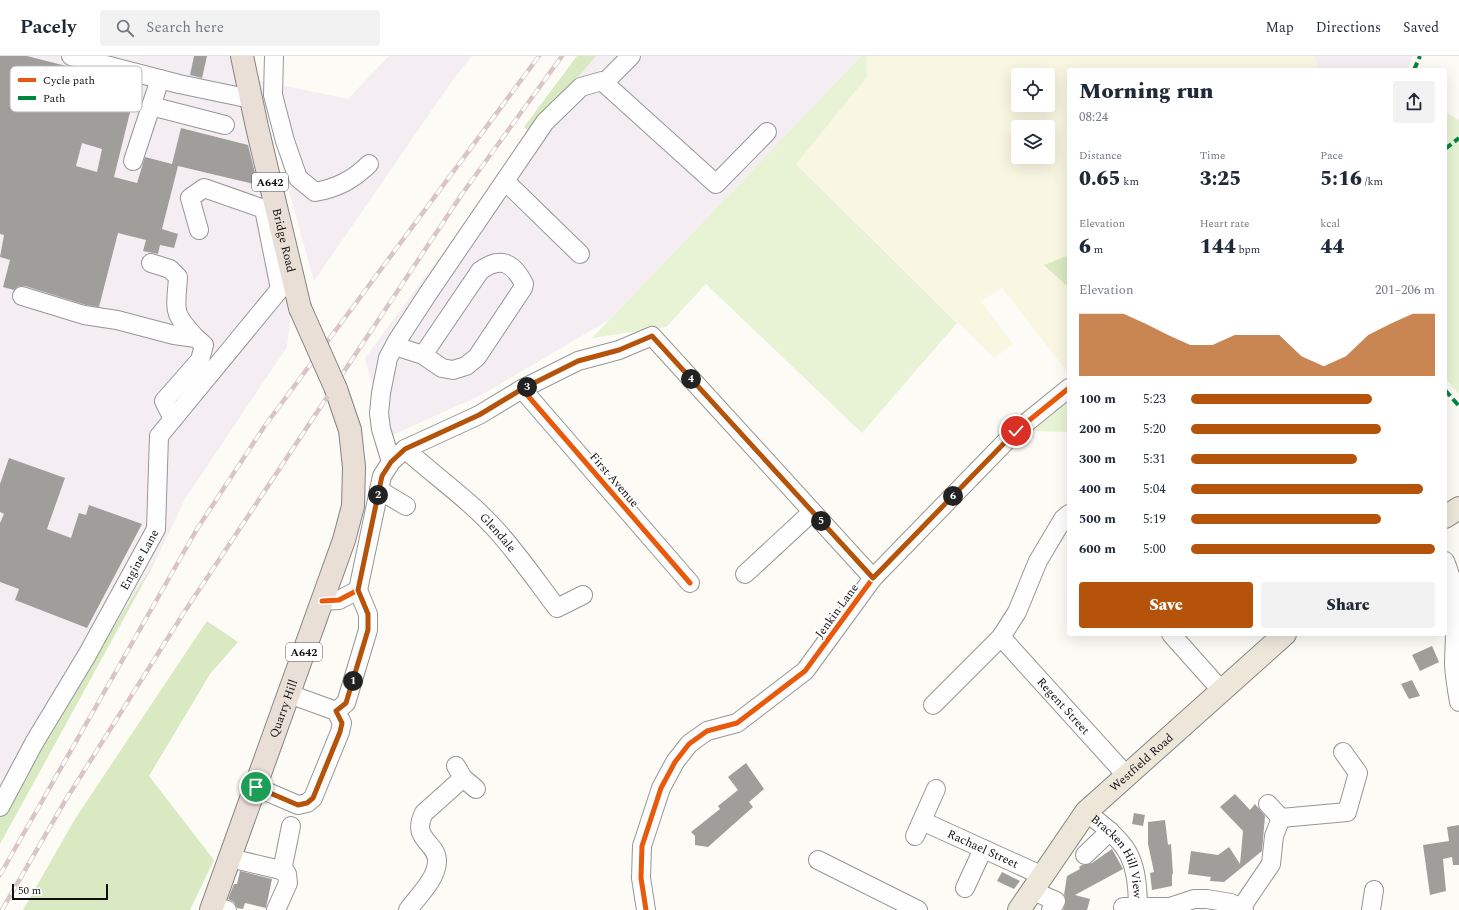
<!DOCTYPE html>
<meta charset="utf-8">
<style>
body{margin:0;font-family:Spectral,serif;background:#f2f2f3;color:#1f2937;height:100vh;display:flex;flex-direction:column;font-size:15px;white-space:nowrap}
*{box-sizing:border-box;margin:0}
p{font-size:13px;color:#747a83}
.icon{flex:none;width:22px;height:22px;fill:none;stroke:currentColor;stroke-width:2;stroke-linecap:round;stroke-linejoin:round}
.map{position:relative;flex:1;overflow:hidden}
.details{position:absolute;left:1067px;top:12px;width:380px;height:568px;display:flex;flex-direction:column;background:#fff;border-radius:4px;box-shadow:0 4px 16px #0002}
.details>*{flex:none}
.fabs{position:absolute;left:1011px;top:12px;display:grid;gap:8px}
.fabs a{display:grid;place-items:center;width:44px;height:44px;border-radius:4px;background:#fff;box-shadow:0 4px 16px #0002;font-size:20px}
.scale{position:absolute;left:12px;bottom:10px;width:96px;box-sizing:border-box;padding-left:4px;border:2px solid #101010;border-top:0;font-size:11px;line-height:14px;white-space:nowrap;color:#101010;-webkit-text-stroke:3px #fff;paint-order:stroke}
.pin{position:absolute;display:grid;place-items:center;width:34px;height:34px;color:#fff;margin:-17px;border:2px solid #fff;border-radius:50%;box-shadow:0 1px 4px #0007}
.km{position:absolute;width:20px;height:20px;margin:-10px;border-radius:50%;background:#222;color:#fff;font-size:11px;line-height:20px;text-align:center}
.round{display:grid;place-items:center;flex:none;width:42px;height:42px;border-radius:4px;background:#f2f2f3}
.headline{display:flex;align-items:center;justify-content:space-between;height:68px;padding:0 12px}
h1{font-size:22px;font-weight:800;line-height:30px}
.figures{display:grid;grid-template-columns:repeat(3,1fr);gap:6px;height:68px;padding:4px 12px}
.figures div{display:grid;align-content:center}
.figures b{font-size:20px;font-weight:800}
.figures small{font-size:11px;font-weight:400}
.figures p{font-size:11px}
.chart{height:112px;padding:8px 12px}
.chart p{display:flex;justify-content:space-between}
.chart svg{width:100%;height:72px;margin-top:4px;fill:#b45309;opacity:.7}
.button{display:flex;gap:8px;margin-top:auto;padding:8px 12px}
.button a{flex:1;height:46px;border-radius:4px;background:#b45309;color:#fff;font-size:16px;font-weight:800;line-height:46px;text-align:center}
.button a+a{background:#f2f2f3;color:#1f2937}
ul{padding:0 12px;list-style:none;font-size:13px}
li{display:grid;grid-template-columns:64px 48px 1fr;align-items:center;height:30px}
li i{height:10px;border-radius:5px;background:#b45309}
header{display:flex;align-items:center;gap:24px;box-sizing:border-box;height:56px;padding:0 20px;background:#fff;border-bottom:1px solid #e0e1e3}
header strong{font-size:19px}
nav{display:flex;gap:22px;margin-inline-start:auto;font-size:14px}
.search{width:280px;height:36px;background:#f2f2f3;display:flex;align-items:center;gap:10px;box-sizing:border-box;padding:0 14px;border-radius:4px;color:#747a83;font-size:15px}
.map>svg:first-child{display:block}
</style>
<header>
<strong>Pacely</strong>
<div class="search"><svg class="icon" aria-label="search" viewBox="0 0 24 24"><circle cx="10" cy="10" r="6"/><path d="M15 15l6 6"/></svg>Search here</div>
<nav><a>Map</a><a>Directions</a><a>Saved</a></nav>
</header>
<div class="map">
<svg width="1459" height="854" viewBox="0 0 1459 854">
<rect width="100%" height="100%" fill="#fcfbf6"/>
<g fill="#f4eef2">
<polygon points="0,0 233,0 292,248 287,291 185,443 156,504 38,690 0,757"/>
<polygon points="389,0 472,0 452,25 314,225 258,24 348,43"/>
<polygon points="596,0 861,0 609,264 483,338 386,382 365,302 531,77"/>
<polygon points="1314,0 1412,0 1408,14 1319,14"/>
</g>
<path fill="#f9f6e2" fill-rule="evenodd" d="M866 0H1314L1319 14H1069V199L1045 209 1069 232V318L1002 232 981 245 1013 288 994 302 796 107 867 21ZM1018 19H1048V49H1018ZM1018 71H1048V101H1018Z"/>
<g fill="#e8f3d5">
<polygon points="861,0 866,0 867,21 796,108 957,267 862,377 706,228 666,271 592,282"/>
<polygon points="1445,56 1459,64 1459,338 1445,322"/>
<polygon points="1069,339 1069,376 1028,375"/>
</g>
<g fill="#d9eac3">
<polygon points="577,0 596,0 531,77 524,71"/>
<polygon points="1069,199 1069,232 1044,209"/>
<polygon points="156,504 0,788 0,757 38,690"/>
<polygon points="207,565 238,586 210,618 149,720 214,804 190,854 23,854 75,763"/>
</g>
<g fill="#a09e9b" fill-rule="evenodd">
<path d="M0 0H27L137 28 114 121 137 127 145 101 172 108 181 72 248 89 258 129 178 110 162 173 178 178 174 192 160 189 158 198 143 195 146 184 118 177 99 251 86 249 25 230H19L14 234 3 231 10 204 0 201 4 179 0 178ZM82 87 102 93 97 116 76 110Z"/>
<polygon points="194,0 207,0 202,22 190,19"/>
<polygon points="9,402 65,422 47,473 71,482 79,457 86,459 89,449 142,468 87,572 15,544 19,533 0,526 0,467 4,458 0,456 0,428"/>
<polygon points="1432,590 1439,606 1420,615 1412,599"/>
<polygon points="1412,624 1420,640 1409,643 1401,628"/>
<polygon points="746,707 764,733 749,746 753,751 708,791 695,789 695,780 691,776 720,753 718,750 738,734 728,721"/>
<polygon points="1235,738 1250,754 1255,748 1265,760 1262,795 1224,826 1210,825 1211,821 1188,818 1191,795 1218,799 1229,791 1240,808 1243,775 1220,751"/>
<polygon points="1134,757 1145,759 1143,770 1132,768"/>
<polygon points="1165,764 1168,789 1171,788 1173,818 1172,818 1172,830 1152,834 1150,817 1154,816 1148,788 1148,766"/>
<polygon points="1459,769 1459,809 1453,809 1452,801 1443,803 1446,835 1430,839 1423,789 1449,785 1447,771"/>
<polygon points="1112,793 1123,813 1075,839 1090,843 1087,854 1063,854 1066,845 1064,839 1067,820 1080,813 1079,811 1082,809 1092,807"/>
<polygon points="240,815 272,823 266,852 245,847 243,853 237,852 234,846 228,843 234,828 237,828"/>
<polygon points="1002,816 1020,825 1014,833 997,825"/>
</g>
<g fill="none" stroke-linecap="round" stroke-linejoin="round">
<g stroke="#969694" stroke-width="20">
<g id="minor">
<polyline points="71,0 179,28 251,43"/>
<path d="M274 0 273 39 285 85 298 122 315 136C337 132 353 124 369 108"/>
<polyline points="604,27 631,0"/>
<polyline points="151,50 225,69"/>
<polyline points="133,105 160,23"/>
<polyline points="505,125 580,198"/>
<polyline points="199,174 190,142 204,132 264,153 280,233"/>
<path d="M151 207 170 213 178 221C176 255 171 255 196 282"/>
<polyline points="22,240 84,259 117,264 174,279 196,282 204,289 200,304 164,345 173,363"/>
<path d="M395 290 423 299 442 312 453 314 466 310 477 301 523 232 524 228C513 206 500 200 480 215L423 299"/>
<polyline points="522,333 690,527"/>
<path id="s1" d="M405 393C436 421 471 445 499 477 520 501 538 527 557 552L583 539"/>
<polyline points="391,406 381,373 379,357 381,337 388,302 397,285 429,236 545,66 581,31 602,25 716,128 767,76"/>
<polyline points="379,434 406,450"/>
<path d="M1445 505C1459 537 1455 572 1454 606 1454 619 1457 633 1459 646"/>
<polyline points="745,518 812,456"/>
<polyline points="322,545 339,544 358,534 382,420 391,406 405,393 479,359 522,333 578,305 619,294 652,280 873,522"/>
<polyline points="1171,578 1221,634"/>
<path id="s2" d="M1001 581 1126 719"/>
<polyline points="933,649 1001,581 1017,556 1038,505 1063,463 1069,458"/>
<polyline points="336,655 346,647 368,574 368,558 358,534"/>
<polyline points="456,710 463,722 476,733"/>
<polyline points="256,731 298,749 307,747 313,742 340,676 342,667 336,655 289,638"/>
<polyline points="1268,748 1281,762"/>
<path id="s3" d="M0 751 34 687 87 599 156 473 159 380 280 233 294 228"/>
<path id="s4" d="M1086 756C1126 787 1137 797 1138 850"/>
<path id="s5" d="M922 765 1043 820"/>
<polyline points="915,780 936,733"/>
<polyline points="1085,799 1110,775"/>
<polyline points="230,802 285,815 287,818 288,827 276,854"/>
<polyline points="818,804 918,854"/>
<polyline points="282,815 291,770"/>
<polyline points="965,832 983,793"/>
<polyline points="1031,834 1056,845 1051,854"/>
<polyline points="212,850 227,854"/>
<polyline points="1123,851 1170,851 1194,843 1207,843 1231,847 1244,854"/>
<polyline points="1241,852 1271,808 1274,780 1281,762 1347,756 1358,717 1343,696"/>
<path d="M408 854C418 840 436 824 437 806 438 786 410 784 424 757L463 722"/>
<polyline points="646,854 641,822 642,790 661,732 675,706 689,688 707,675 737,667 805,615 873,522 1016,375 1069,332"/>
<polyline points="1371,854 1374,834"/>
</g>
</g>
<g stroke="#848381" stroke-width="24">
<g id="major">
<polyline points="1445,461 1459,452"/>
<path id="s6" d="M1019 854 1086 756 1285 578"/>
</g>
</g>
<g stroke="#848381" stroke-width="24">
<g id="highway">
<path id="s7" d="M242 0 257 71 300 252"/>
<path id="s8" d="M211 854 344 484 353 450 354 411 350 374 336 333"/>
</g>
</g>
<use href="#minor" stroke="#fffefe" stroke-width="18"/>
<use href="#major" stroke="#ede7da" stroke-width="22"/>
<use href="#highway" stroke="#eadfd7" stroke-width="22"/>
<g stroke="#d9c5c7" stroke-width="4.5">
<g id="rail">
<polyline points="0,819 197,473 264,371 539,0"/>
<polyline points="2,854 65,745 183,558 462,138 562,0"/>
</g>
</g>
<use href="#rail" stroke="#fff" stroke-width="3" stroke-dasharray="9" stroke-linecap="butt"/>
<g stroke="#848381" stroke-width="24" stroke-linecap="butt">
<polyline id="highway-bridge" points="300,252 336,333"/>
</g>
<use href="#highway-bridge" stroke="#eadfd7" stroke-width="22"/>
<g stroke="#00873e" stroke-width="4" stroke-dasharray="8 4" stroke-linecap="butt">
<polyline points="1414,14 1420,0"/>
<polyline points="1445,93 1459,82"/>
<polyline points="1445,334 1459,350"/>
</g>
<g stroke="#fff" stroke-width="8">
<g id="cycleway">
<polyline points="522,333 690,527"/>
<polyline points="322,545 339,544 358,534 382,420 391,406 405,393 479,359 522,333 578,305 619,294 652,280 873,522"/>
<polyline points="646,854 641,822 642,790 661,732 675,706 689,688 707,675 737,667 805,615 873,522 1016,375 1069,332"/>
</g>
</g>
<use href="#cycleway" stroke="#e8590c" stroke-width="5"/>
</g>
<g fill="none" stroke-linecap="round" stroke-linejoin="round">
<g stroke="#fff" stroke-width="8">
<polyline id="route" points="256,731 298,749 307,747 313,742 340,676 342,667 336,655 346,647 368,574 368,558 358,534 382,420 391,406 405,393 479,359 522,333 578,305 619,294 652,280 873,522 1016,375"/>
</g>
<use href="#route" stroke="#b45309" stroke-width="5"/>
</g>
<g text-anchor="middle" dominant-baseline="central" stroke-width="4" stroke-linejoin="round" paint-order="stroke">
<g fill="#fff" stroke="#585858" stroke-width="1">
<rect x="252" y="117" width="36" height="18" rx="3"/>
<rect x="286" y="587" width="36" height="18" rx="3"/>
</g>
<g font-size="11" font-weight="bold" fill="#101010">
<text x="270" y="126">A642</text>
<text x="304" y="596">A642</text>
</g>
<g font-size="12" fill="#101010" stroke="#fff">
<text stroke="none"><textPath href="#s7" startOffset="189">Bridge Road</textPath></text>
<text transform="translate(614 424) rotate(49)">First Avenue</text>
<text stroke="none"><textPath href="#s1" startOffset="125">Glendale</textPath></text>
<text stroke="none"><textPath href="#s3" startOffset="284">Engine Lane</textPath></text>
<text transform="translate(837 555) rotate(-54)">Jenkin Lane</text>
<text stroke="none"><textPath href="#s2" startOffset="93">Regent Street</textPath></text>
<text stroke="none"><textPath href="#s8" startOffset="214">Quarry Hill</textPath></text>
<text stroke="none"><textPath href="#s6" startOffset="193">Westfield Road</textPath></text>
<text stroke="none"><textPath href="#s5" startOffset="67">Rachael Street</textPath></text>
<text stroke="none"><textPath href="#s4" startOffset="57">Bracken Hill View</textPath></text>
</g>
</g>
<rect x="10" y="10" width="132" height="46" rx="6" fill="#fff" stroke="#b7b7b7" stroke-width="1"/>
<rect x="18" y="22" width="18" height="4" fill="#e8590c"/>
<rect x="18" y="40" width="18" height="4" fill="#00873e"/>
<g font-size="11" fill="#101010">
<text x="43" y="28">Cycle path</text>
<text x="43" y="46">Path</text>
</g>
</svg>
<div class="fabs">
<a><svg class="icon" aria-label="locate" viewBox="0 0 24 24"><circle cx="12" cy="12" r="6"/><path d="M12 2v4M12 18v4M2 12h4M18 12h4"/></svg></a>
<a><svg class="icon" aria-label="layers" viewBox="0 0 24 24"><path d="M12 4l9 5-9 5-9-5zM3 14l9 5 9-5"/></svg></a>
</div>
<div class="scale">50 m</div>
<div class="pin" style="left:256px;top:731px;background:#1e9e55"><svg class="icon" aria-label="arrive" viewBox="0 0 24 24"><path d="M6 21V4h12l-3 4 3 4H6"/></svg></div>
<div class="pin" style="left:1016px;top:375px;background:#d93025"><svg class="icon" aria-label="check" viewBox="0 0 24 24"><path d="M5 12l5 5 9-10"/></svg></div>
<b class="km" style="left:353px;top:625px">1</b>
<b class="km" style="left:378px;top:439px">2</b>
<b class="km" style="left:527px;top:331px">3</b>
<b class="km" style="left:691px;top:323px">4</b>
<b class="km" style="left:821px;top:465px">5</b>
<b class="km" style="left:953px;top:440px">6</b>
<section class="details">
<div class="headline"><div><h1>Morning run</h1><p>08:24</p></div><a class="round"><svg class="icon" aria-label="share" viewBox="0 0 24 24"><path d="M12 15V3M7 8l5-5 5 5M5 13v7h14v-7"/></svg></a></div>
<div class="figures">
<div><p>Distance</p><b>0.65<small> km</small></b></div>
<div><p>Time</p><b>3:25</b></div>
<div><p>Pace</p><b>5:16<small> /km</small></b></div>
</div>
<div class="figures">
<div><p>Elevation</p><b>6<small> m</small></b></div>
<div><p>Heart rate</p><b>144<small> bpm</small></b></div>
<div><p>kcal</p><b>44</b></div>
</div>
<div class="chart"><p><span>Elevation</span>201–206 m</p>
<svg viewBox="0 0 160 44" preserveAspectRatio="none"><path d="M0 44V6L10 6L20 6L30 12L40 19L50 25L60 25L70 19L80 19L90 19L100 32L110 38L120 32L130 19L140 12L150 6L160 6V44z"/></svg>
</div>
<ul>
<li><b>100 m</b>5:23<i style="width:74%"></i></li>
<li><b>200 m</b>5:20<i style="width:78%"></i></li>
<li><b>300 m</b>5:31<i style="width:68%"></i></li>
<li><b>400 m</b>5:04<i style="width:95%"></i></li>
<li><b>500 m</b>5:19<i style="width:78%"></i></li>
<li><b>600 m</b>5:00<i style="width:100%"></i></li>
</ul>
<div class="button"><a>Save</a><a>Share</a></div>
</section>
</div>
